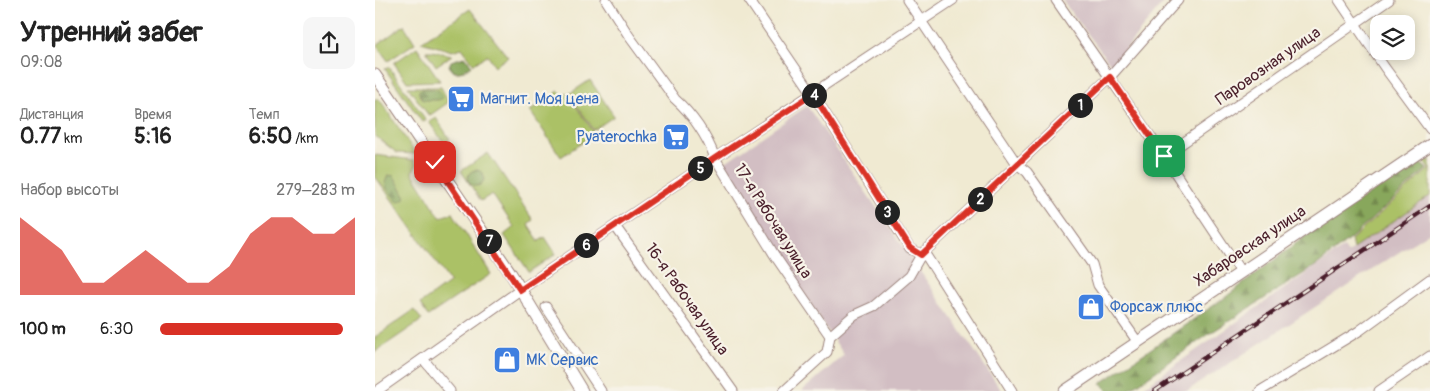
<!DOCTYPE html>
<html lang="ru">
<meta charset="utf-8">
<style>
body{margin:0;font-family:Pangolin,sans-serif;background:#f6f6f6;color:#222;height:100vh;display:flex;flex-direction:column;font-size:19px;white-space:nowrap}
*{box-sizing:border-box;margin:0}
p{font-size:16px;color:#767676}
.icon{flex:none;width:28px;height:28px;fill:none;stroke:currentColor;stroke-width:2;stroke-linecap:round;stroke-linejoin:round}
.map{position:relative;flex:1;overflow:hidden}
.panel{display:flex;flex-direction:column;background:#fff;width:375px}
.panel>*{flex:none}
.tools{position:absolute;left:995px;top:15px;display:grid;gap:10px}
.tools a{display:grid;place-items:center;width:45px;height:45px;border-radius:10px;background:#fff;box-shadow:0 2px 12px #0003;font-size:25px}
.pin{position:absolute;display:grid;place-items:center;width:42px;height:42px;color:#fff;margin:-21px;border-radius:10px;box-shadow:0 2px 8px #0006}
.km{position:absolute;width:25px;height:25px;margin:-12px;border-radius:50%;background:#222;color:#fff;font-size:14px;line-height:25px;text-align:center}
.round{display:grid;place-items:center;flex:none;width:52px;height:52px;border-radius:10px;background:#f6f6f6}
.overview{display:flex;align-items:center;justify-content:space-between;height:85px;padding:0 20px}
h1{font-size:28px;font-weight:800;line-height:38px}
.stats{display:grid;grid-template-columns:repeat(3,1fr);gap:8px;height:85px;padding:5px 20px}
.stats div{display:grid;align-content:center}
.stats b{font-size:21px;font-weight:800}
.stats small{font-size:14px;font-weight:400}
.stats p{font-size:14px}
.chart{height:140px;padding:10px 20px}
.chart p{display:flex;justify-content:space-between}
.chart svg{width:100%;height:90px;margin-top:5px;fill:#d93025;opacity:.7}
ul{padding:0 20px;list-style:none;font-size:16px}
li{display:grid;grid-template-columns:80px 60px 1fr;align-items:center;height:38px}
li i{height:12px;border-radius:6px;background:#d93025}
main{display:flex;flex:1;min-height:0}
.map>svg:first-child{display:block}
</style>
<main>
<section class="panel">
<div class="overview"><div><h1>Утренний забег</h1><p>09:08</p></div><a class="round"><svg class="icon" aria-label="share" viewBox="0 0 24 24"><path d="M12 15V3M7 8l5-5 5 5M5 13v7h14v-7"/></svg></a></div>
<div class="stats">
<div><p>Дистанция</p><b>0.77<small> km</small></b></div>
<div><p>Время</p><b>5:16</b></div>
<div><p>Темп</p><b>6:50<small> /km</small></b></div>
</div>
<div class="chart"><p><span>Набор высоты</span>279–283 m</p>
<svg viewBox="0 0 160 44" preserveAspectRatio="none"><path d="M0 44V6L10 14L20 22L30 38L40 38L50 30L60 22L70 30L80 38L90 38L100 30L110 14L120 6L130 6L140 14L150 14L160 6V44z"/></svg>
</div>
<ul>
<li><b>100 m</b>6:30<i style="width:94%"></i></li>
</ul>
</section>
<div class="map">
<svg width="1055" height="391" viewBox="0 0 1055 391">
<defs>
<pattern id="forest-firs" width="22" height="20" patternUnits="userSpaceOnUse" patternTransform="scale(1.25)"><rect width="22" height="20" fill="#88a75b"/><path d="M5 1l3.5 6h-7zM16 11l3.5 6h-7z" fill="#71874b"/></pattern>
</defs>
<rect width="100%" height="100%" fill="#f7f3e8"/>
<filter id="ink" filterUnits="userSpaceOnUse"><feTurbulence type="fractalNoise" baseFrequency=".02" numOctaves="2"/><feDisplacementMap in="SourceGraphic" scale="10" xChannelSelector="R" yChannelSelector="G"/><feConvolveMatrix kernelMatrix="1 2 1 2 8 2 1 2 1" color-interpolation-filters="sRGB"/></filter>
<filter id="wash" filterUnits="userSpaceOnUse"><feTurbulence type="fractalNoise" baseFrequency=".0096" numOctaves="4" result="noise"/><feDisplacementMap in="SourceGraphic" scale="20" xChannelSelector="R" yChannelSelector="G"/><feGaussianBlur stdDeviation="1.12" result="paint"/><feColorMatrix in="noise" values="0 0 0 0 0 0 0 0 0 0 0 0 0 0 0 0 0 1.4 0 .05"/><feComposite in="paint" operator="in"/></filter>
<g filter="url(#wash)">
<rect width="100%" height="100%" fill="#f0ead2"/>
<g fill="#d2bec3">
<polygon points="687,0 790,0 737,66"/>
<polygon points="432,106 627,391 427,391 469,355 402,254 349,163"/>
<polygon points="1055,195 1055,232 812,391 763,391 969,247 973,253"/>
</g>
<g fill="#abc166" stroke="#7a7048">
<polygon points="95,9 133,57 120,66 112,55 99,64 87,48 77,51 46,42"/>
<polygon points="29,25 40,43 13,61 2,45"/>
<polygon points="42,47 65,81 32,82 19,63"/>
<polygon points="51,51 57,51 77,55 61,66"/>
<polygon points="14,67 51,120 47,122 10,69"/>
<polygon points="215,80 239,116 219,130 194,94"/>
<polygon points="33,87 66,87 74,102 54,116"/>
<polygon points="184,91 188,96 192,93 220,134 186,157 155,111"/>
<polygon points="0,99 4,99 9,106 41,154 22,153 0,136"/>
<polygon points="61,118 75,139 69,143 54,122"/>
<polygon points="113,153 158,220 153,224 164,241 170,237 181,254 154,272 129,235 139,227 117,194 106,201 86,171"/>
<polygon points="0,155 39,160 42,165 37,172 65,217 78,213 116,274 53,316 45,304 75,282 0,176"/>
<polygon points="1055,159 1055,196 978,249 976,240 1054,169 1049,162"/>
<polygon points="39,310 47,320 0,352 0,337"/>
</g>
<g fill="url(#forest-firs)" stroke="#696343">
<polygon points="89,57 93,60 97,66 85,72 79,72 74,66 76,61"/>
<path d="M47 89C57 89 66 87 68 98L63 100H48L44 94V90Z"/>
<polygon points="1044,162 1052,169 975,239 942,265 834,334 753,391 733,391 726,383 848,299 936,232"/>
<circle cx="101" cy="178" r="8"/>
<polygon points="13,175 19,176 31,197 23,202 12,189 10,183"/>
</g>
</g>
<g filter="url(#ink)">
<g fill="none" stroke-linecap="round" stroke-linejoin="round">
<g stroke="#9d847e" stroke-width="11">
<g id="street">
<path d="M231 0 254 36 300 99C317 114 332 136 340 158L400 256 455 336"/>
<polyline points="374,0 438,94 535,249 552,257 637,391"/>
<polyline points="532,0 642,164 652,172 717,264 723,285 762,341"/>
<polyline points="681,0 789,156 866,272"/>
<polyline points="964,0 1010,68 1055,129"/>
<polyline points="789,156 1014,0"/>
<polyline points="240,226 358,391"/>
<polyline points="171,307 226,391"/>
<polyline points="48,359 75,391"/>
<polyline points="2,391 145,290 340,158 578,0"/>
<polyline points="409,391 452,352 455,336 479,315 499,306 534,276 546,255 735,77 803,0"/>
<polyline points="885,391 984,331 1055,279"/>
<polyline points="1004,391 1055,356"/>
</g>
</g>
<g stroke="#9d847e" stroke-width="13">
<g id="secondary">
<polyline points="0,75 135,272 207,391"/>
<polyline points="690,391 1055,145"/>
</g>
</g>
<use href="#street" stroke="#fff" stroke-width="9"/>
<use href="#secondary" stroke="#fff" stroke-width="11"/>
<g stroke="#4a1f2b" stroke-width="4.5">
<polyline id="rail" points="780,391 1055,206"/>
</g>
<use href="#rail" stroke="#f7f3e8" stroke-width="2.5" stroke-dasharray="8" stroke-linecap="butt"/>
</g>
</g>
<g fill="none" stroke-linecap="round" stroke-linejoin="round" filter="url(#ink)">
<g stroke="#fff" stroke-width="10">
<polyline id="route" points="60,162 145,290 340,158 438,94 535,248 546,255 735,77 789,156"/>
</g>
<use href="#route" stroke="#d93025" stroke-width="6"/>
</g>
<defs>
<g id="supermarket-square" transform="scale(1.4375)"><rect x="-9" y="-9" width="18" height="18" rx="4" fill="#3f7fe0" stroke="#f7f3e8"/><path d="M-6-5.5h2.5l.6 2H6L4.5 2H-2.5L-4.4-4H-6ZM-1.5 3.2a1.3 1.3 0 1 0 .1 0ZM3 3.2a1.3 1.3 0 1 0 .1 0Z" fill="#fff"/></g>
<g id="shop-square" transform="scale(1.4375)"><rect x="-9" y="-9" width="18" height="18" rx="4" fill="#3f7fe0" stroke="#f7f3e8"/><path d="M-5-2.5h2.3a2.7 3.5 0 0 1 5.4 0H5L5.5 6h-11ZM-1.5-2.5h3a1.5 2.3 0 0 0-3 0Z" fill="#fff"/></g>
</defs>
<g fill-rule="evenodd">
<use href="#supermarket-square" x="86" y="99"/>
<use href="#supermarket-square" x="301" y="137"/>
<use href="#shop-square" x="716" y="307"/>
<use href="#shop-square" x="132" y="360"/>
</g>
<g text-anchor="middle" dominant-baseline="central" stroke-width="4.5" stroke-linejoin="round" paint-order="stroke">
<g font-size="16" fill="#4a1f2b" stroke="#f7f3e8">
<text transform="translate(893 66) rotate(-35)">Паровозная улица</text>
<text transform="translate(398 221) rotate(58)">17-я Рабочая улица</text>
<text transform="translate(875 246) rotate(-34)">Хабаровская улица</text>
<text transform="translate(312 299) rotate(55)">16-я Рабочая улица</text>
</g>
<g font-size="16" fill="#366cbe" stroke="#f7f3e8" text-anchor="start">
<text x="105" y="99">Магнит. Моя цена</text>
<text x="282" y="137" text-anchor="end">Pyaterochka</text>
<text x="735" y="307">Форсаж плюс</text>
<text x="151" y="360">МК Сервис</text>
</g>
</g>
</svg>
<div class="tools">
<a><svg class="icon" aria-label="layers" viewBox="0 0 24 24"><path d="M12 4l9 5-9 5-9-5zM3 14l9 5 9-5"/></svg></a>
</div>
<div class="pin" style="left:789px;top:156px;background:#1e9e55"><svg class="icon" aria-label="arrive" viewBox="0 0 24 24"><path d="M6 21V4h12l-3 4 3 4H6"/></svg></div>
<div class="pin" style="left:60px;top:162px;background:#d93025"><svg class="icon" aria-label="check" viewBox="0 0 24 24"><path d="M5 12l5 5 9-10"/></svg></div>
<b class="km" style="left:705px;top:105px">1</b>
<b class="km" style="left:605px;top:199px">2</b>
<b class="km" style="left:512px;top:212px">3</b>
<b class="km" style="left:439px;top:95px">4</b>
<b class="km" style="left:325px;top:168px">5</b>
<b class="km" style="left:211px;top:245px">6</b>
<b class="km" style="left:114px;top:241px">7</b>
</div>
</main>
